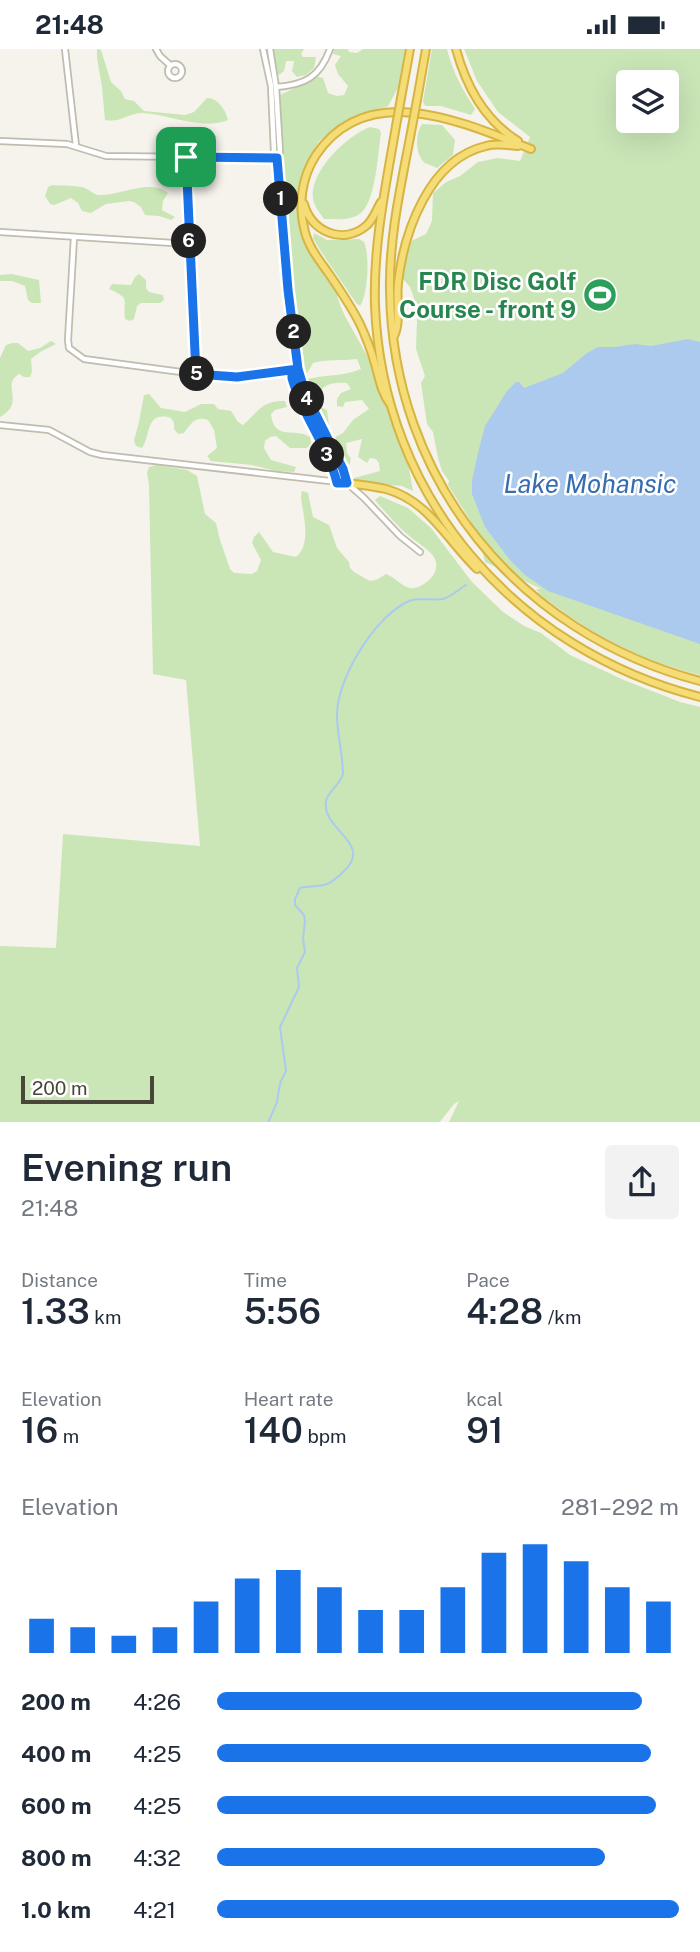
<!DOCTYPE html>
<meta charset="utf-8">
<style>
body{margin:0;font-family:"Public Sans",sans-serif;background:#f2f2f3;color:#1f2937;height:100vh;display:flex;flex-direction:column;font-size:26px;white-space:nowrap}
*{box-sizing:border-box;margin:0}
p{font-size:23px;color:#747a83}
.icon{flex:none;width:38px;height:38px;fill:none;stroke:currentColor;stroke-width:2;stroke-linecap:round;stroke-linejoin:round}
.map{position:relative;height:1073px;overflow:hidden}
.details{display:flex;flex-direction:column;background:#fff;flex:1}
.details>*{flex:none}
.buttons{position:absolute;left:616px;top:21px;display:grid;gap:14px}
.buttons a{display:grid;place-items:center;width:63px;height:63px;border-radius:7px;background:#fff;box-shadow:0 7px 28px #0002;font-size:35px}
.scale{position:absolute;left:21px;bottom:18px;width:133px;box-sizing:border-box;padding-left:7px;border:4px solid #494539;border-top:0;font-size:19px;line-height:24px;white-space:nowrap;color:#494539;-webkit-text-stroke:5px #fff;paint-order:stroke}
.pin{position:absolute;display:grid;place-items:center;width:60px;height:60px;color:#fff;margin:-30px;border-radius:14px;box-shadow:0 4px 10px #0006}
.km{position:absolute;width:35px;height:35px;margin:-18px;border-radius:50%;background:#222;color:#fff;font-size:19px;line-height:35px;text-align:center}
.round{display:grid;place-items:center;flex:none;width:74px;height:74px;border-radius:7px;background:#f2f2f3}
.head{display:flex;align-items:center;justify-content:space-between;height:119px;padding:0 21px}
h1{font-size:38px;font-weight:600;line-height:52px}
.metrics{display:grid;grid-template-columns:repeat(3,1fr);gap:10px;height:119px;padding:7px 21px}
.metrics div{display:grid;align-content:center}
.metrics b{font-size:35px;font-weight:600}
.metrics small{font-size:19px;font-weight:400}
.metrics p{font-size:19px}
.chart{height:196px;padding:14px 21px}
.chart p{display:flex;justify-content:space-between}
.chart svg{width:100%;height:126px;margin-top:7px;stroke:#1a73e8;stroke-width:6}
ul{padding:0 21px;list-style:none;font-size:23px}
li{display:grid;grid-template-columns:112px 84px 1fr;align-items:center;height:52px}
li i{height:18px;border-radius:9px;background:#1a73e8}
.status{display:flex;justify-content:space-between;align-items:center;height:49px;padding:0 35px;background:#fff;direction:ltr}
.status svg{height:19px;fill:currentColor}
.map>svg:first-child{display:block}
</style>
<div class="status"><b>21:48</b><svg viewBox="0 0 49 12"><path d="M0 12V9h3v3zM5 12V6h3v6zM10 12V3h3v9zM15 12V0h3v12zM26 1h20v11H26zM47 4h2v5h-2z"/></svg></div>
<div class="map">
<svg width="700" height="1074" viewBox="0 0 700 1074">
<rect width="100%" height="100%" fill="#f5f3eb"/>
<g fill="#cae6b7" fill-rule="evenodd">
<path d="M97 0 101 1 111 33 121 42 125 50 134 52 144 62 185 66 194 63 207 49C218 49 226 61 228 71 201 82 170 65 142 64 128 64 121 74 105 71L102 38 97 9Z"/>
<polygon points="272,0 304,0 301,5 303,8 316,8 314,19 306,26 297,28 292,22 294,12 286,12 284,22 279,26 274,22"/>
<path d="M334 0H348L349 3 357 4 363 0H405L398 39 388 57 347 71 319 92 306 116 300 142 310 201 337 240C334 255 362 294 369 311 374 323 375 338 383 348L409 419 413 442 402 437 357 434 354 429 380 422 379 414 376 410 370 409 367 414 358 408 362 390 346 394 347 404 351 410 349 417H344L332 390 343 384 353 371 369 360 362 351 345 353 343 358 337 357V350L341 344 351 340 347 334C328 333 317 337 318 357L327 361 329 377 326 381C315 367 306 348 304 331 323 325 343 328 361 320L357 310C343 312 325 310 313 314L306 326 302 323 290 244 280 46 318 28 323 29 328 44 337 47 344 46 348 37 338 25 335 16 341 7 333 5Z"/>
<path d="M432 0H447C452 22 463 41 475 60L471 66 441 57H425L423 52Z"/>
<path d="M464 0H700V626C663 617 627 603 595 584 576 573 559 559 541 547L536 540H541L485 513 479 490 470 479V471L448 436 449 432 442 422 438 409 433 383 427 375 421 334 425 327 416 300 417 272 416 255 410 238 403 230 409 193 426 185 432 172 433 144 446 133 460 127 478 113 498 109 520 112 530 88 498 63 477 32ZM628 33H667V72H628Z"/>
<path d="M422 75 442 76 455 91 453 106 437 119C433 117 429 116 425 114 415 106 415 85 422 75Z"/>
<path d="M370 78 379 80 381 84C378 103 376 151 361 164 351 172 336 170 324 170 320 164 314 157 313 150 309 122 347 87 370 78Z"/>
<path d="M52 136C63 137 75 136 85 139 90 141 94 146 99 146 120 147 150 129 168 144L163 152 162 161 175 168 171 171 159 167 145 166 141 158 134 153 129 152 106 155 91 164 82 162 78 154 71 149 54 156 50 155 45 147 48 138Z"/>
<path d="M314 184 327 191 359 190 364 193C370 206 368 246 360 257L356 254 320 201 313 189Z"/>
<polygon points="12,225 39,231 41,254 32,254 28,251 25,237 12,232 0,232 0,226"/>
<path d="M139 225 146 231V239L149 243 163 246 164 251 160 254H141L137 257 134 270 130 272 125 270C123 249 131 250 109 240L112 235 131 236 135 228Z"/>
<path d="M51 292 56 295 40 303 31 310 32 323 30 328H24L19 325C0 336 27 353 0 368V309L6 296 12 294H18L28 302 40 299Z"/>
<path d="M149 345 161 359 185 363 201 355H214L218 360 231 362 238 373 243 376C258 363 262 351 285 352L287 358 275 361 271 365C274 393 295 378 310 388L311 394 307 399H290L276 387 270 388 265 392 264 399 271 411 296 418 294 423 276 422 252 416 211 412 207 407 217 399 214 381 208 371C196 367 191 374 184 384L178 385 174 380V374L171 369C145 361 151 387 142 399L136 397 134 391 139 373 144 346Z"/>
<path d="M157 416 187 421 197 427 205 465 216 474 220 491 230 520 234 524 252 525 257 522 261 511 252 494 254 488 259 483 273 503 296 508C312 495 303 466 301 448L302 442 308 444 313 468 329 476 337 499 349 513 350 519 354 523 370 532 376 531 386 525C395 528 401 537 410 539 417 540 425 535 430 530 435 525 438 518 435 510 430 500 414 492 406 484 396 476 388 465 379 456L375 451 380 447 408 459 431 479 472 533 503 563 524 577 541 584 570 606 624 631 680 653 700 658V1073H449L459 1052 454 1055 439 1074H0V897L56 899 63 785 200 797 186 631 153 625 149 436 147 424 149 418Z"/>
</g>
<polygon fill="#accaed" points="688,290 700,293 700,595 548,542 525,526 510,511 485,478 472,445 472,431 478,404 485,377 507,342 516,333 519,333 524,339 563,324 587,304 598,298 615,298 635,295 651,297"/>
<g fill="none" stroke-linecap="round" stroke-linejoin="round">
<path stroke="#accaed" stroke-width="2" d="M268 1074 277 1053 280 1034 286 1022 280 978 299 938 297 919 305 903 303 890 305 872 304 866 295 856V850L300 839C308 837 319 838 327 835 333 833 339 827 344 822 374 794 321 781 326 752 328 742 340 736 343 725 343 706 337 686 337 666 337 630 373 571 405 554 417 547 430 552 443 550 451 548 459 540 466 536"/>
<g stroke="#c0bcae" stroke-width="8">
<g id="minor">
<polyline points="65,0 76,97"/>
<polyline points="156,0 160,7 170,16"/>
<polyline points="263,0 271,37 274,103 277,109 288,241 298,320 303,339 343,420 347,434 364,449 400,487 420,503"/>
<circle cx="175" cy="22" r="7"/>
<path d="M276 38C305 36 320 28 330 0"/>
<polyline points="0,92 67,95 106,107 277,109 280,103 276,38 270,0"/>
<polyline points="186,108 196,325"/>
<polyline points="0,183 189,195"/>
<polyline points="74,188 68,291 69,299 84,310 196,325 237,328 298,320"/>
<path d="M297 321 292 326C297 362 328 397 337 433"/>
<polyline points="0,376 49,381 90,403 102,406 347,434"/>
</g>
</g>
<g stroke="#d6b444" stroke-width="10">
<g id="highway">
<path d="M456 0C466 37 484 71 518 92"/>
<polyline points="401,49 410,0"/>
<polyline points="417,51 426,0"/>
<path d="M396 77C386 136 373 196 375 256 382 449 516 601 700 648"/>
<path d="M412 78C402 132 389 186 390 241 392 431 518 584 700 632"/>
<path d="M304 155C311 183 343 196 366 177 374 170 376 161 381 153"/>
<path d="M394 287C401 274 396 250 398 234 404 183 429 110 486 97 496 94 507 96 518 97"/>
<path d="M390 355C381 343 379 329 375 315 371 301 366 288 360 275 351 257 340 241 329 225 320 212 309 199 305 183 298 157 301 129 316 106 368 29 465 74 531 100"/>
<path d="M347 434C360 436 373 437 386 440 429 452 447 491 477 520"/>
</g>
</g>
<use href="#minor" stroke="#fff" stroke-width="4.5"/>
<use href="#highway" stroke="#f6dc75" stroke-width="6"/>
<g stroke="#d6b444" stroke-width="10" stroke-linecap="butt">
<g id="highway-bridge">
<polyline points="396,77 401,49"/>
<polyline points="412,78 417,51"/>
</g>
</g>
<use href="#highway-bridge" stroke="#f6dc75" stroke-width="6"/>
</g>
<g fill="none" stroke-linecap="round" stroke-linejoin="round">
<g stroke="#fff" stroke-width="14">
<path id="route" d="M186 108 277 109 288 241 298 320 292 326V329C302 366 328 397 337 434H347L343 420 306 346 298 320 237 328 196 325 186 108"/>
</g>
<use href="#route" stroke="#1a73e8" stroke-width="9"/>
</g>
<defs>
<g id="stadium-disc" transform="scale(1.75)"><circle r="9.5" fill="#2e9e5b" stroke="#fff"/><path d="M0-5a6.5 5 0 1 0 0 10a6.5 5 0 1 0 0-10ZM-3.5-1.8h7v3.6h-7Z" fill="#fff"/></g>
</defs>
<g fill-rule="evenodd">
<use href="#stadium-disc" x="600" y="246"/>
</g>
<g text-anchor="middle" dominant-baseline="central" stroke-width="5" stroke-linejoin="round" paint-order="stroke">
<g font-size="24" font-weight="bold" fill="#27864d" stroke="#fff" text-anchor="end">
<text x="576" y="232">FDR Disc Golf<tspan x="576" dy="28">Course - front 9</tspan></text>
</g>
<g font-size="26" font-style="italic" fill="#376db0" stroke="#fff">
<text x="590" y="434">Lake Mohansic</text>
</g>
</g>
</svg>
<div class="buttons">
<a><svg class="icon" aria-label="layers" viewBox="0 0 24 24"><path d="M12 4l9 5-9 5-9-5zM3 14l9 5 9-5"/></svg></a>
</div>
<div class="scale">200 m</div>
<div class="pin" style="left:186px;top:108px;background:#1e9e55"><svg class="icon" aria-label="arrive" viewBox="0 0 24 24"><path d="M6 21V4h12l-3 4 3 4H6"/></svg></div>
<b class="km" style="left:281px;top:150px">1</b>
<b class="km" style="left:294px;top:283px">2</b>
<b class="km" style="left:327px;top:406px">3</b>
<b class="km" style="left:307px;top:350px">4</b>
<b class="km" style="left:197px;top:325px">5</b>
<b class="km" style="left:189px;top:192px">6</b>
</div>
<section class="details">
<div class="head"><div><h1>Evening run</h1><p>21:48</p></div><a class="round"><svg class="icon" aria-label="share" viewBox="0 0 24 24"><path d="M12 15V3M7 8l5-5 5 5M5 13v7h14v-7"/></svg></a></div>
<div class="metrics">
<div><p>Distance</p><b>1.33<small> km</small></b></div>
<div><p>Time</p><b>5:56</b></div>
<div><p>Pace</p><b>4:28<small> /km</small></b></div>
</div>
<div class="metrics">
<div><p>Elevation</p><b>16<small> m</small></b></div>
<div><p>Heart rate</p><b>140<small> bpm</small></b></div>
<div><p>kcal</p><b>91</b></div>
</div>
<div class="chart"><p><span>Elevation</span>281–292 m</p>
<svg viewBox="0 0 160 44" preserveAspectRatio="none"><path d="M5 44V32M15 44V35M25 44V38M35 44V35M45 44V26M55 44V18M65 44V15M75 44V21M85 44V29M95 44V29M105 44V21M115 44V9M125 44V6M135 44V12M145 44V21M155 44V26"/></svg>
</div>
<ul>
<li><b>200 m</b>4:26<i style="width:92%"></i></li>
<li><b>400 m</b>4:25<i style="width:94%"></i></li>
<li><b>600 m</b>4:25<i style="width:95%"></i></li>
<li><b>800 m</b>4:32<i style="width:84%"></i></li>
<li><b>1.0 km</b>4:21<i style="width:100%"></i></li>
</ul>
</section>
